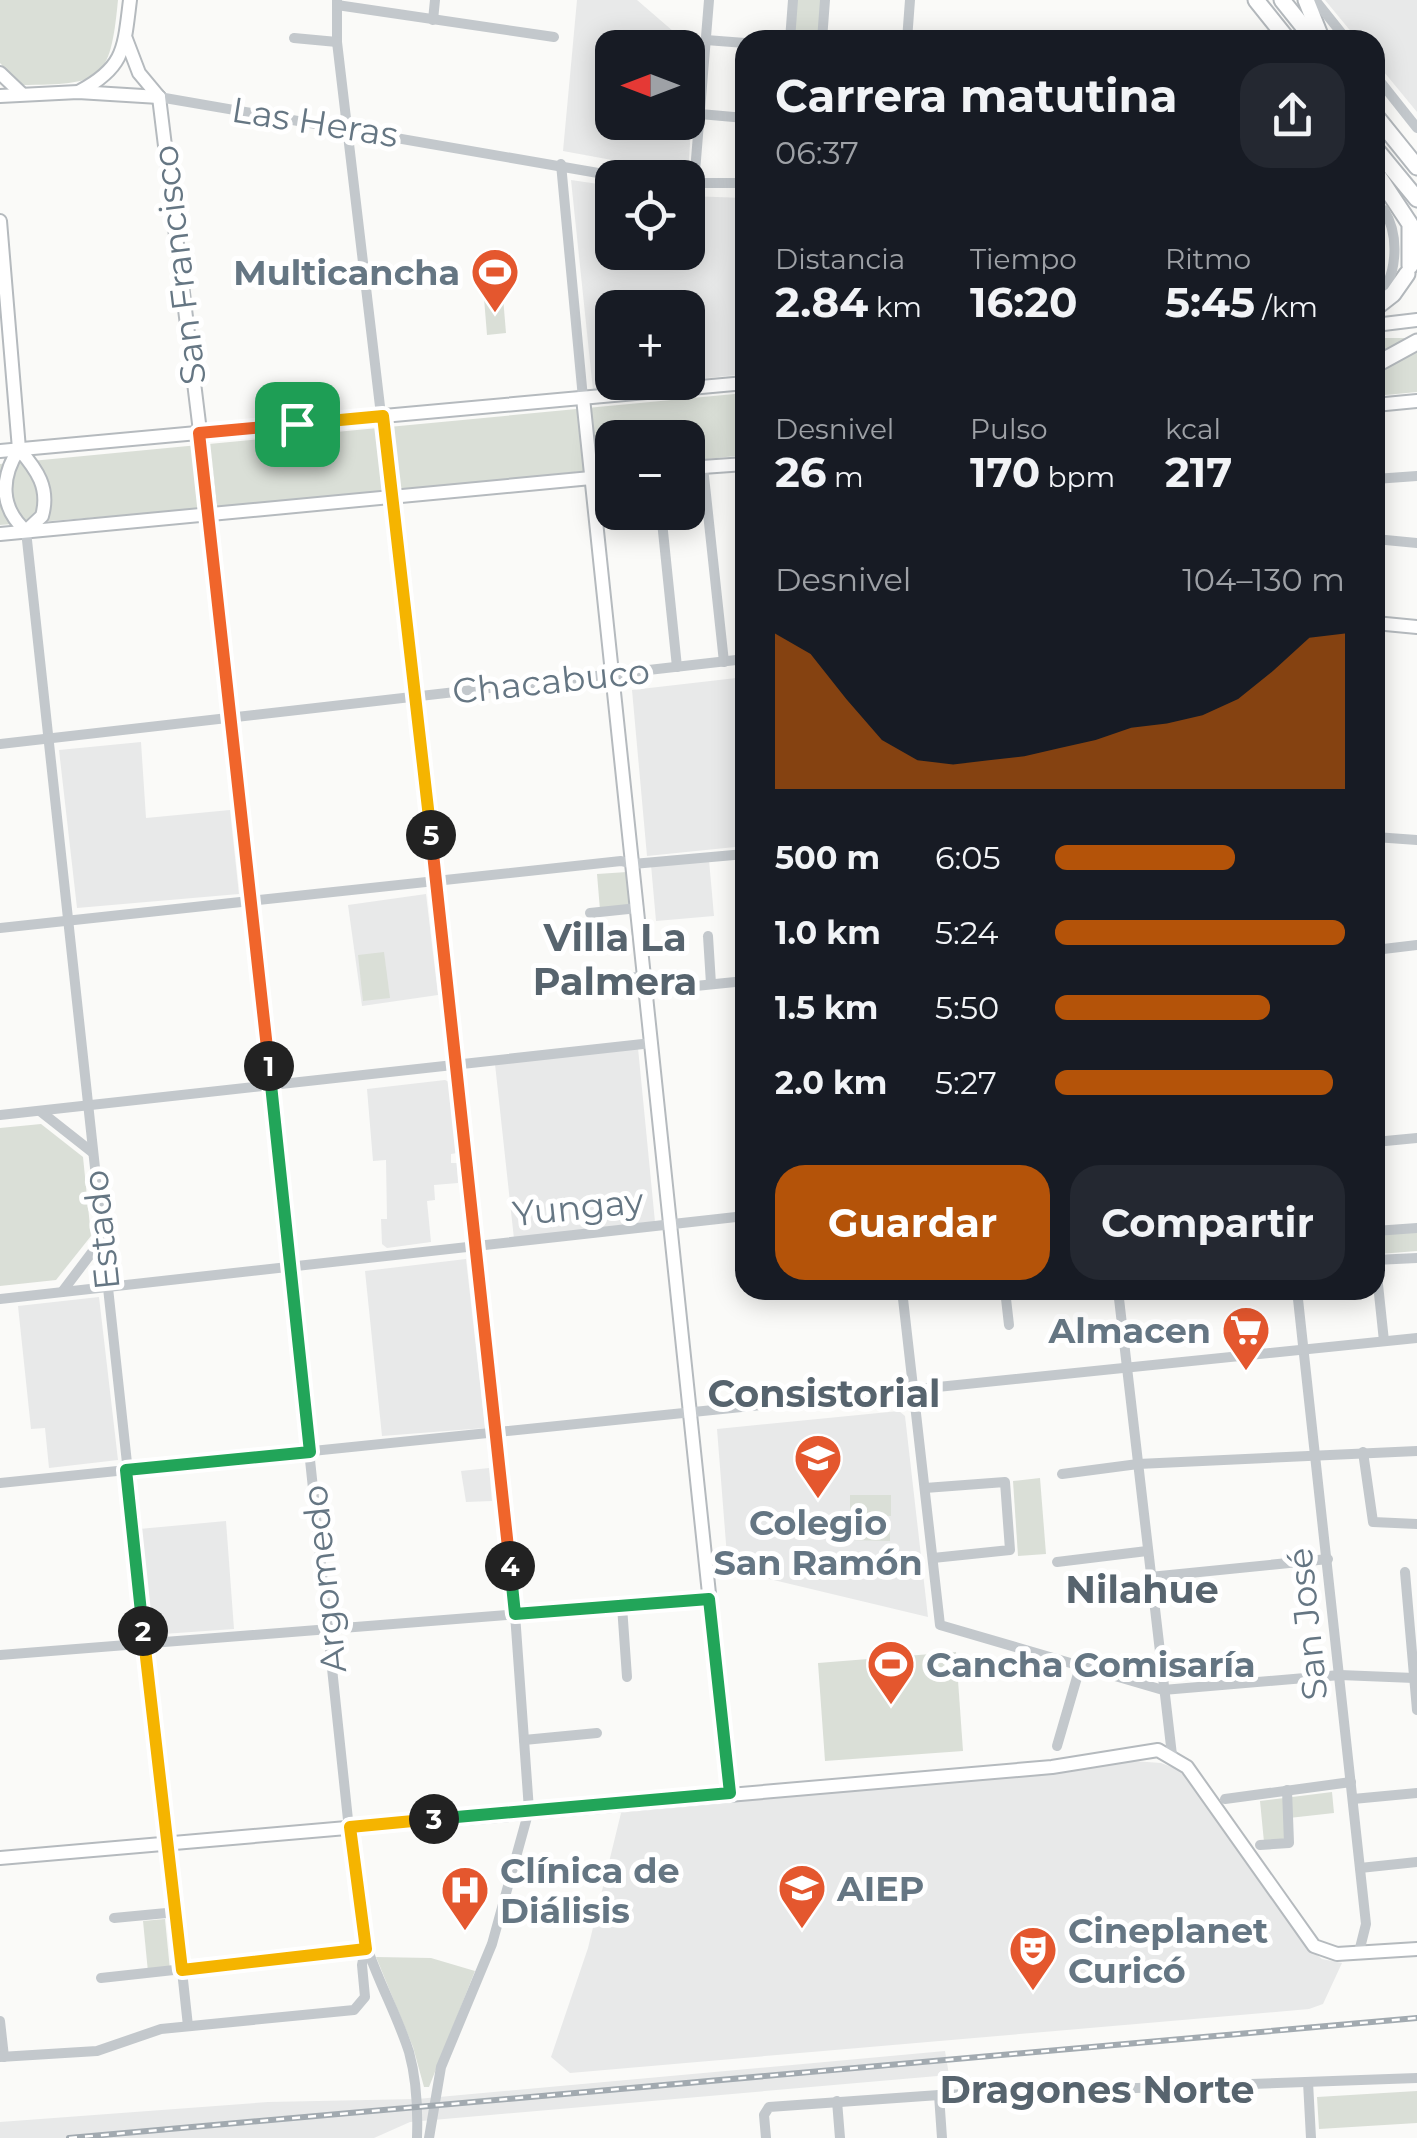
<!DOCTYPE html>
<html lang="es">
<meta charset="utf-8">
<style>
body{margin:0;font-family:Montserrat,sans-serif;background:#242831;color:#f1f3f6;height:100vh;display:flex;flex-direction:column;font-size:38px;white-space:nowrap}
*{box-sizing:border-box;margin:0}
p{font-size:32px;color:#9ea1a6}
.icon{flex:none;width:55px;height:55px;fill:none;stroke:currentColor;stroke-width:2;stroke-linecap:round;stroke-linejoin:round}
.map{position:relative;flex:1;overflow:hidden}
.panel{position:absolute;left:735px;top:30px;width:650px;height:1270px;display:flex;flex-direction:column;background:#171b24;border-radius:30px;box-shadow:0 5px 25px #0003}
.panel>*{flex:none}
.needle{width:65px;rotate:270deg}
.controls{position:absolute;left:595px;top:30px;display:grid;gap:20px}
.controls a{display:grid;place-items:center;width:110px;height:110px;border-radius:20px;background:#171b24;box-shadow:0 5px 25px #0003;font-size:50px}
.pin{position:absolute;display:grid;place-items:center;width:85px;height:85px;color:#fff;margin:-42px;border-radius:20px;box-shadow:0 5px 15px #0006}
.km{position:absolute;width:50px;height:50px;margin:-25px;border-radius:50%;background:#222;color:#fff;font-size:28px;line-height:50px;text-align:center}
.round{display:grid;place-items:center;flex:none;width:105px;height:105px;border-radius:30px;background:#242831}
.head{display:flex;align-items:center;justify-content:space-between;height:170px;padding:0 40px}
h1{font-size:45px;font-weight:700;line-height:75px}
.stats{display:grid;grid-template-columns:repeat(3,1fr);gap:15px;height:170px;padding:10px 40px}
.stats div{display:grid;align-content:center}
.stats b{font-size:42px;font-weight:700}
.stats small{font-size:28px;font-weight:400}
.stats p{font-size:28px}
.chart{height:280px;padding:20px 40px}
.chart p{display:flex;justify-content:space-between}
.chart svg{width:100%;height:180px;margin-top:10px;fill:#b45309;opacity:.7}
.action{display:flex;gap:20px;margin-top:auto;padding:20px 40px}
.action a{flex:1;height:115px;border-radius:30px;background:#b45309;color:#fff;font-size:40px;font-weight:700;line-height:115px;text-align:center}
.action a+a{background:#242831;color:#f1f3f6}
ul{padding:0 40px;list-style:none;font-size:32px}
li{display:grid;grid-template-columns:160px 120px 1fr;align-items:center;height:75px}
li i{height:25px;border-radius:12px;background:#b45309}
.map>svg:first-child{display:block}
</style>
<div class="map">
<svg width="1417" height="2138" viewBox="0 0 1417 2138">
<rect width="100%" height="100%" fill="#fafaf8"/>
<g fill="#e8e9e9" fill-rule="evenodd">
<path d="M577 0H637L696 51 688 174 563 151ZM612 48H688V122H612Z"/>
<polygon points="1325,0 1417,0 1417,112 1375,61 1375,40 1358,40"/>
<polygon points="571,180 612,186 612,252 688,252 688,196 745,198 745,374 688,380 688,308 612,308 612,382 665,383 593,390"/>
<polygon points="745,677 745,846 647,856 632,690"/>
<polygon points="141,742 146,818 230,810 239,894 77,908 59,750"/>
<polygon points="709,860 714,916 656,921 651,865"/>
<polygon points="426,894 438,995 362,1006 348,905"/>
<polygon points="638,1048 655,1222 514,1239 495,1064"/>
<polygon points="445,1080 449,1082 457,1153 451,1154 451,1163 457,1163 458,1183 434,1185 435,1200 427,1201 431,1242 387,1248 382,1244 381,1219 387,1219 386,1160 373,1161 367,1089"/>
<polygon points="466,1259 485,1428 382,1436 365,1271"/>
<polygon points="99,1297 118,1460 49,1468 45,1428 31,1429 18,1306"/>
<polygon points="899,1411 905,1416 928,1617 728,1569 717,1429"/>
<polygon points="489,1468 492,1501 466,1502 461,1471"/>
<polygon points="226,1521 234,1629 149,1635 139,1529"/>
<polygon points="1133,1761 1161,1763 1182,1771 1309,1949 1322,1959 1342,1963 1323,2004 1309,2009 570,2073 551,2057 588,1948 622,1809 1064,1772"/>
<polygon points="945,2051 949,2075 410,2122 374,2138 0,2138 0,2122 268,2102 417,2099"/>
</g>
<g fill="#dadfd7">
<path d="M0 0H118C110 83 101 84 21 85L0 63Z"/>
<polygon points="797,0 823,0 819,40 794,40"/>
<polygon points="503,297 506,333 487,335 484,298"/>
<polygon points="1375,338 1417,338 1417,392 1375,396"/>
<polygon points="745,393 745,455 688,461 688,438 612,438 612,468 300,501 0,525 0,464"/>
<polygon points="627,872 631,906 600,910 597,874"/>
<polygon points="384,952 390,998 363,1001 358,955"/>
<polygon points="41,1124 83,1157 91,1236 56,1280 0,1286 0,1128"/>
<polygon points="1417,1232 1417,1251 1379,1254 1378,1235"/>
<polygon points="1040,1478 1046,1554 1018,1556 1013,1481"/>
<polygon points="850,1495 891,1495 891,1516 850,1515"/>
<polygon points="850,1520 890,1521 890,1541 849,1540"/>
<polygon points="956,1652 963,1751 825,1761 818,1663"/>
<polygon points="1332,1792 1334,1813 1289,1818 1290,1839 1264,1842 1260,1801"/>
<polygon points="165,1919 170,1970 148,1972 143,1921"/>
<polygon points="376,1957 431,1958 475,1971 429,2087 424,2087 413,2047"/>
<polygon points="1417,2091 1417,2123 1319,2129 1317,2097"/>
</g>
<g fill="none" stroke-linecap="round" stroke-linejoin="round">
<g stroke="#b5babe" stroke-width="16">
<g id="major">
<polyline points="126,39 139,73 159,97"/>
<polyline points="0,73 21,93"/>
<path d="M80 91C125 67 124 48 130 0"/>
<polyline points="0,96 78,92 159,97"/>
<polyline points="159,97 210,513"/>
<path d="M0 221 19 449C0 478 0 508 26 531L42 516C50 488 37 470 19 449"/>
<polyline points="1375,325 1417,320"/>
<polyline points="583,398 730,1793"/>
<polyline points="1375,405 1417,401"/>
<polyline points="0,451 745,383"/>
<polyline points="688,468 745,464"/>
<polyline points="0,534 612,476"/>
<polyline points="1375,538 1375,579"/>
<polyline points="1375,623 1417,627"/>
<polyline points="0,1858 1052,1767 1158,1750 1187,1767 1314,1946 1337,1954 1417,1949"/>
</g>
</g>
<g stroke="#b4b9bd" stroke-width="19">
<g id="highway">
<polyline points="1256,0 1288,40"/>
<polyline points="1282,0 1314,40"/>
<polyline points="1306,0 1322,40"/>
<polyline points="1375,115 1417,167"/>
<polyline points="1375,148 1417,199"/>
<polyline points="1375,171 1410,224 1410,266"/>
<polyline points="1375,308 1393,294 1407,274"/>
<polyline points="1375,365 1417,342"/>
</g>
</g>
<g stroke="#c3c8cc" stroke-width="10">
<polyline points="337,0 337,42 436,881 515,1614 529,1810 492,1944 441,2067 429,2138"/>
<polyline points="1315,0 1347,40"/>
<polyline points="337,5 554,37"/>
<polyline points="433,20 435,0"/>
<polyline points="294,38 337,42"/>
<polyline points="706,40 745,43"/>
<polyline points="790,40 793,0"/>
<polyline points="822,40 825,0"/>
<polyline points="907,40 910,0"/>
<polyline points="1375,75 1417,128"/>
<polyline points="159,97 627,178"/>
<polyline points="700,114 745,118"/>
<polyline points="561,164 583,398"/>
<polyline points="688,183 745,183"/>
<polyline points="694,184 709,0"/>
<path d="M1375 209 1384 210C1400 236 1398 279 1375 301"/>
<polyline points="703,467 724,662"/>
<polyline points="1375,479 1417,476"/>
<polyline points="661,512 677,667"/>
<path d="M210 513 357 1905C364 1959 393 2002 409 2052 417 2081 418 2109 417 2138"/>
<polyline points="26,531 188,2026"/>
<polyline points="1375,539 1417,543"/>
<polyline points="0,744 745,659"/>
<polyline points="1375,837 1417,840"/>
<polyline points="590,913 638,908"/>
<polyline points="0,928 621,861 633,864 745,854"/>
<polyline points="708,936 711,984"/>
<polyline points="1375,950 1417,945"/>
<polyline points="584,984 645,976"/>
<polyline points="646,991 745,981"/>
<polyline points="40,1111 92,1152"/>
<polyline points="0,1115 652,1043"/>
<polyline points="1375,1142 1417,1138"/>
<polyline points="1375,1231 1417,1228"/>
<polyline points="1375,1256 1384,1341"/>
<polyline points="1375,1260 1417,1258"/>
<polyline points="902,1290 940,1625 1163,1690 1340,1675 1414,1678"/>
<polyline points="1005,1290 1009,1325"/>
<polyline points="1118,1290 1172,1755"/>
<polyline points="1297,1290 1366,1924 1359,1952"/>
<polyline points="62,1292 102,1239"/>
<polyline points="0,1299 745,1216"/>
<polyline points="1363,1452 1373,1522 1417,1524"/>
<polyline points="1062,1474 1138,1464 1417,1451"/>
<polyline points="0,1483 1417,1338"/>
<polyline points="925,1488 1005,1482 1010,1550 933,1558"/>
<polyline points="1057,1562 1147,1551"/>
<polyline points="1405,1572 1417,1710"/>
<polyline points="1150,1577 1328,1559"/>
<polyline points="622,1606 627,1677"/>
<polyline points="0,1655 709,1599"/>
<polyline points="524,1740 597,1733"/>
<polyline points="1057,1746 1080,1667"/>
<polyline points="1225,1799 1351,1782"/>
<polyline points="1353,1799 1417,1793"/>
<polyline points="1260,1845 1289,1843 1287,1790"/>
<polyline points="1360,1868 1417,1862"/>
<polyline points="114,1918 177,1912"/>
<polyline points="101,1978 366,1949"/>
<polyline points="0,2021 4,2057"/>
<polyline points="0,2057 97,2051 161,2029 354,2010 365,1997 362,1965 365,1950"/>
<polyline points="1308,2082 1311,2138"/>
<polyline points="939,2095 942,2138"/>
<polyline points="837,2101 840,2138"/>
<polyline points="766,2138 764,2115 769,2107 939,2095 1417,2078"/>
</g>
<use href="#major" stroke="#fff" stroke-width="12"/>
<use href="#highway" stroke="#fff" stroke-width="15"/>
<g stroke="#a2aab0" stroke-width="6">
<polyline id="rail" points="69,2138 1417,2018"/>
</g>
<use href="#rail" stroke="#fff" stroke-width="2.5" stroke-dasharray="8" stroke-linecap="butt"/>
</g>
<g fill="none" stroke-linecap="round" stroke-linejoin="round">
<g stroke="#fff" stroke-width="20">
<polyline id="split-1" points="269,1066 199,433 297,424"/>
</g>
<g stroke="#fff" stroke-width="20">
<polyline id="split-2" points="143,1631 126,1470 310,1452 269,1066"/>
</g>
<g stroke="#fff" stroke-width="20">
<polyline id="split-3" points="143,1631 182,1970 366,1949 350,1827 434,1819"/>
</g>
<g stroke="#fff" stroke-width="20">
<polyline id="split-4" points="434,1819 730,1793 709,1599 515,1614 510,1566"/>
</g>
<g stroke="#fff" stroke-width="20">
<polyline id="split-5" points="431,835 510,1566"/>
</g>
<g stroke="#fff" stroke-width="20">
<polyline id="split-6" points="297,424 383,416 431,835"/>
</g>
<use href="#split-1" stroke="#f0652b" stroke-width="12"/>
<use href="#split-2" stroke="#22a559" stroke-width="12"/>
<use href="#split-3" stroke="#f5b400" stroke-width="12"/>
<use href="#split-4" stroke="#22a559" stroke-width="12"/>
<use href="#split-5" stroke="#f0652b" stroke-width="12"/>
<use href="#split-6" stroke="#f5b400" stroke-width="12"/>
</g>
<defs>
<g id="stadium-pin" transform="scale(2.5)"><path d="M0 17L-7.5 6A9.5 9.5 0 1 1 7.5 6Z" fill="#e4572e" stroke="#fff"/><path d="M0-5a6.5 5 0 1 0 0 10a6.5 5 0 1 0 0-10ZM-3.5-1.8h7v3.6h-7Z" fill="#fff"/></g>
<g id="supermarket-pin" transform="scale(2.5)"><path d="M0 17L-7.5 6A9.5 9.5 0 1 1 7.5 6Z" fill="#e4572e" stroke="#fff"/><path d="M-6-5.5h2.5l.6 2H6L4.5 2H-2.5L-4.4-4H-6ZM-1.5 3.2a1.3 1.3 0 1 0 .1 0ZM3 3.2a1.3 1.3 0 1 0 .1 0Z" fill="#fff"/></g>
<g id="school-pin" transform="scale(2.5)"><path d="M0 17L-7.5 6A9.5 9.5 0 1 1 7.5 6Z" fill="#e4572e" stroke="#fff"/><path d="M0-5L7-2L0 1L-7-2ZM-4 1L0 2.5L4 1V4Q0 6-4 4Z" fill="#fff"/></g>
<g id="university-pin" transform="scale(2.5)"><path d="M0 17L-7.5 6A9.5 9.5 0 1 1 7.5 6Z" fill="#e4572e" stroke="#fff"/><path d="M0-5L7-2L0 1L-7-2ZM-4 1L0 2.5L4 1V4Q0 6-4 4Z" fill="#fff"/></g>
<g id="hospital-pin" transform="scale(2.5)"><path d="M0 17L-7.5 6A9.5 9.5 0 1 1 7.5 6Z" fill="#e4572e" stroke="#fff"/><path d="M-5-5h3v3.5h4V-5h3V5h-3V1.5h-4V5h-3Z" fill="#fff"/></g>
<g id="theatre-pin" transform="scale(2.5)"><path d="M0 17L-7.5 6A9.5 9.5 0 1 1 7.5 6Z" fill="#e4572e" stroke="#fff"/><path d="M-5-5.5Q0-4 5-5.5V0Q5 5 0 6Q-5 5-5 0ZM-3.3-2.5H-1v1.5H-3.3ZM1-2.5H3.3v1.5H1ZM-2.8 1Q0 5.5 2.8 1Z" fill="#fff"/></g>
</defs>
<g fill-rule="evenodd">
<use href="#stadium-pin" x="495" y="272"/>
<use href="#supermarket-pin" x="1246" y="1330"/>
<use href="#school-pin" x="818" y="1458"/>
<use href="#stadium-pin" x="891" y="1664"/>
<use href="#university-pin" x="802" y="1888"/>
<use href="#hospital-pin" x="465" y="1890"/>
<use href="#theatre-pin" x="1033" y="1950"/>
</g>
<g text-anchor="middle" dominant-baseline="central" stroke-width="10" stroke-linejoin="round" paint-order="stroke">
<g font-size="35" fill="#657683" stroke="#fff">
<text transform="translate(315 122) rotate(9)">Las Heras</text>
<text transform="translate(179 265) rotate(-97)">San Francisco</text>
<text transform="translate(551 681) rotate(-6)">Chacabuco</text>
<text transform="translate(578 1207) rotate(-6)">Yungay</text>
<text transform="translate(101 1230) rotate(-96)">Estado</text>
<text transform="translate(324 1579) rotate(-96)">Argomedo</text>
<text transform="translate(1307 1624) rotate(-96)">San José</text>
</g>
<g font-size="35" font-weight="bold" fill="#657683" stroke="#fff" text-anchor="start">
<text x="460" y="272" text-anchor="end">Multicancha</text>
<text x="1211" y="1330" text-anchor="end">Almacen</text>
<text x="818" y="1522" text-anchor="middle">Colegio<tspan x="818" dy="40">San Ramón</tspan></text>
<text x="926" y="1664">Cancha Comisaría</text>
<text x="500" y="1870">Clínica de<tspan x="500" dy="40">Diálisis</tspan></text>
<text x="837" y="1888">AIEP</text>
<text x="1068" y="1930">Cineplanet<tspan x="1068" dy="40">Curicó</tspan></text>
</g>
<g font-size="38" font-weight="bold" fill="#57646e" stroke="#fff">
<text x="615" y="937">Villa La<tspan x="615" dy="44">Palmera</tspan></text>
<text x="824" y="1393">Consistorial</text>
<text x="1142" y="1589">Nilahue</text>
<text x="1097" y="2089">Dragones Norte</text>
</g>
</g>
</svg>
<div class="controls">
<a><svg class="needle" viewBox="-14 -14 28 28"><path d="M0-13l5 13h-10z" fill="#e53935"/><path d="M0 13l5-13h-10z" fill="#9ea1a6"/></svg></a>
<a><svg class="icon" aria-label="locate" viewBox="0 0 24 24"><circle cx="12" cy="12" r="6"/><path d="M12 2v4M12 18v4M2 12h4M18 12h4"/></svg></a>
<a>+</a>
<a>−</a>
</div>
<div class="pin" style="left:297px;top:424px;background:#1e9e55"><svg class="icon" aria-label="arrive" viewBox="0 0 24 24"><path d="M6 21V4h12l-3 4 3 4H6"/></svg></div>
<b class="km" style="left:269px;top:1066px">1</b>
<b class="km" style="left:143px;top:1631px">2</b>
<b class="km" style="left:434px;top:1819px">3</b>
<b class="km" style="left:510px;top:1566px">4</b>
<b class="km" style="left:431px;top:835px">5</b>
<section class="panel">
<div class="head"><div><h1>Carrera matutina</h1><p>06:37</p></div><a class="round"><svg class="icon" aria-label="share" viewBox="0 0 24 24"><path d="M12 15V3M7 8l5-5 5 5M5 13v7h14v-7"/></svg></a></div>
<div class="stats">
<div><p>Distancia</p><b>2.84<small> km</small></b></div>
<div><p>Tiempo</p><b>16:20</b></div>
<div><p>Ritmo</p><b>5:45<small> /km</small></b></div>
</div>
<div class="stats">
<div><p>Desnivel</p><b>26<small> m</small></b></div>
<div><p>Pulso</p><b>170<small> bpm</small></b></div>
<div><p>kcal</p><b>217</b></div>
</div>
<div class="chart"><p><span>Desnivel</span>104–130 m</p>
<svg viewBox="0 0 160 44" preserveAspectRatio="none"><path d="M0 44V6L10 11L20 22L30 32L40 37L50 38L60 37L70 36L80 34L90 32L100 29L110 28L120 26L130 22L140 15L150 7L160 6V44z"/></svg>
</div>
<ul>
<li><b>500 m</b>6:05<i style="width:62%"></i></li>
<li><b>1.0 km</b>5:24<i style="width:100%"></i></li>
<li><b>1.5 km</b>5:50<i style="width:74%"></i></li>
<li><b>2.0 km</b>5:27<i style="width:96%"></i></li>
</ul>
<div class="action"><a>Guardar</a><a>Compartir</a></div>
</section>
</div>
